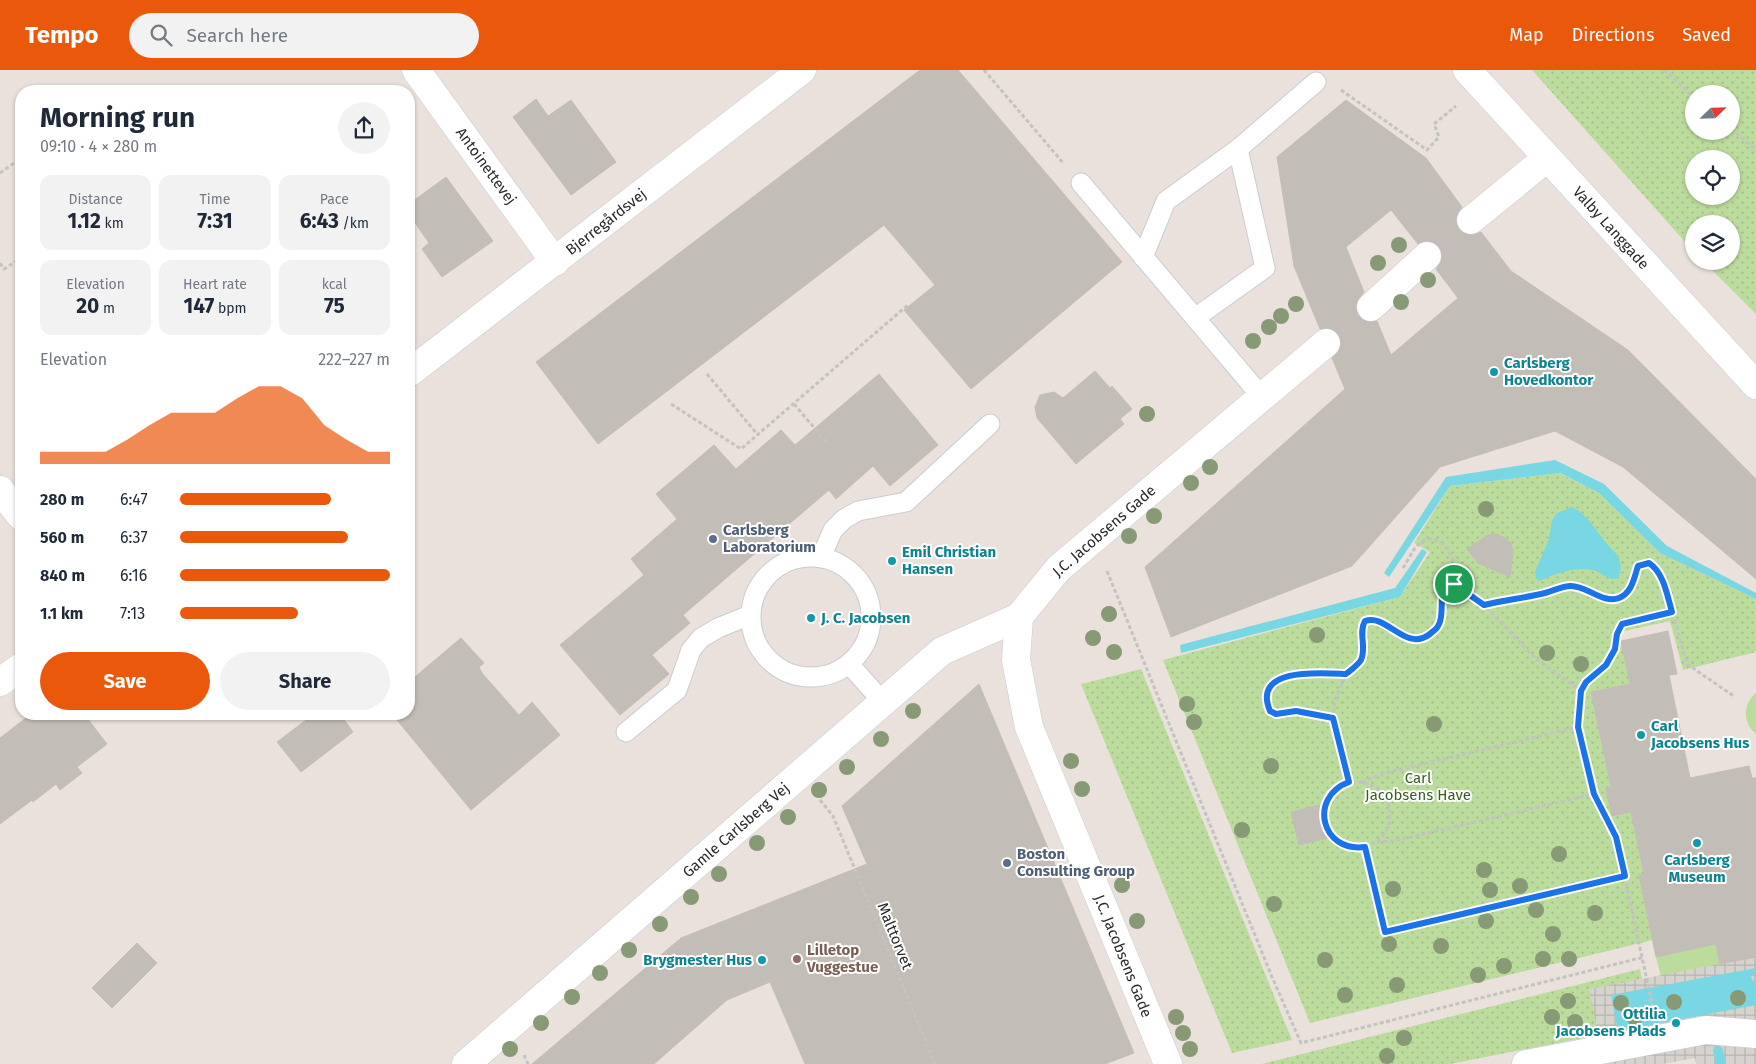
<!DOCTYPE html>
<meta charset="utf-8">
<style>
body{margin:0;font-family:"Fira Sans",sans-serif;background:#f2f2f3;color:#1f2937;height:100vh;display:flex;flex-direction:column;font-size:19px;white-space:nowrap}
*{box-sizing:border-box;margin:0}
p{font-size:16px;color:#747a83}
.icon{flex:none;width:28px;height:28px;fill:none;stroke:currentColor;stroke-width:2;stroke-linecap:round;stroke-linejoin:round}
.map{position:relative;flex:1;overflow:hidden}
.panel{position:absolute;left:15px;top:15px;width:400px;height:635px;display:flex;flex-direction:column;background:#fff;border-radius:20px;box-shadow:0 1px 4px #0004}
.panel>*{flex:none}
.needle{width:32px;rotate:67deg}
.tools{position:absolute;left:1685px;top:15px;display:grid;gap:10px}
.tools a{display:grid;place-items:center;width:55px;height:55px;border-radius:50%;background:#fff;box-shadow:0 1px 4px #0004;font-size:25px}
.pin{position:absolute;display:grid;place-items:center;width:42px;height:42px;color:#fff;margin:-21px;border:2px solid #fff;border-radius:50%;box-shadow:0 1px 5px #0007}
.round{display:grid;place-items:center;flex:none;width:52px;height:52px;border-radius:26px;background:#f2f2f3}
.overview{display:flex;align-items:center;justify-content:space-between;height:85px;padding:0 25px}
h1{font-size:28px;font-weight:700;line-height:38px}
.stats{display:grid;grid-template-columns:repeat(3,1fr);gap:8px;height:85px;padding:5px 25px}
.stats div{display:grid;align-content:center;border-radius:12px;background:#f2f2f3;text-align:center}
.stats b{font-size:21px;font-weight:700}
.stats small{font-size:14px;font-weight:400}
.stats p{font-size:14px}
.chart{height:140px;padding:10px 25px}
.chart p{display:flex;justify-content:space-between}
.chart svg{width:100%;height:90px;margin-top:5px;fill:#ea580c;opacity:.7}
.action{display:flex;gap:10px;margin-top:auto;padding:10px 25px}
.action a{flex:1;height:58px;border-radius:30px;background:#ea580c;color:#fff;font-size:20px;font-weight:700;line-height:58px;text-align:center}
.action a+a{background:#f2f2f3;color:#1f2937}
ul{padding:0 25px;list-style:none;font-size:16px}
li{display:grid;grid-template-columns:80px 60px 1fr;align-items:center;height:38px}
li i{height:12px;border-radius:6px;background:#ea580c}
header{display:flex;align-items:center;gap:30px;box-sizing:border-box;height:70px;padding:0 25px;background:#ea580c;color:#fff}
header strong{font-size:24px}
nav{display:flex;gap:28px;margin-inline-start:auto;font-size:18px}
.search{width:350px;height:45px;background:#f2f2f3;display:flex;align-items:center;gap:12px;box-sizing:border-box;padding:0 18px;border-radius:28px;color:#747a83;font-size:19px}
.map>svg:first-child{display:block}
</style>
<header>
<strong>Tempo</strong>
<div class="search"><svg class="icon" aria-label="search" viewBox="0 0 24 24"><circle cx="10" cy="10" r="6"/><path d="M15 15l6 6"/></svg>Search here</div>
<nav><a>Map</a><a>Directions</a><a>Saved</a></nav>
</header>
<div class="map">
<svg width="1756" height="994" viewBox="0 0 1756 994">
<defs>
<pattern id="park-dots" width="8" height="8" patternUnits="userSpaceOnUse" patternTransform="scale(1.25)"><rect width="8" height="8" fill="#bcdc9d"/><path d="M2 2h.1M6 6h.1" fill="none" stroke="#a2bd87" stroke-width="1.8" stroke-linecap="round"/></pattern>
<pattern id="plaza-grid" width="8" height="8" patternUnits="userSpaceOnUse" patternTransform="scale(1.25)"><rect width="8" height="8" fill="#d6d2ce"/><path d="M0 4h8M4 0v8" fill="none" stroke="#b8b4b1"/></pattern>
</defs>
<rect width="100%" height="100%" fill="#eae1dc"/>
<g fill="#bcdc9d">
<path d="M1756 623V664C1743 654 1742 634 1756 623Z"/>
<polygon points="1716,874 1720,894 1756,887 1663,915 1656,887"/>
</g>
<g fill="url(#park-dots)" fill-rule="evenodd">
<path d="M1532 0H1756V244L1703 191H1731V154H1694V182ZM1694 24H1731V61H1694ZM1694 89H1731V126H1694Z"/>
<polygon points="1559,403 1599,423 1660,483 1756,529 1756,582 1683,600 1670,551 1620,562 1630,614 1591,622 1611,717 1606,719 1613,746 1631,742 1644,804 1653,870 1310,953 1163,590 1400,527 1430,482 1414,473 1450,416"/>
<polygon points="1141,599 1292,970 1232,983 1081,614"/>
<polygon points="1640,899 1644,919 1618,961 1450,994 1262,994"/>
</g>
<polygon fill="url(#plaza-grid)" points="1756,887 1756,994 1696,994 1695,988 1663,994 1604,994 1589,919"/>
<g fill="#78d7e3">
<polygon points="1555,390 1604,414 1667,476 1756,523 1756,529 1660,483 1599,423 1560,403 1450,416 1389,507 1384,503 1446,407"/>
<path d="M1572 437C1588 445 1597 462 1607 474 1610 478 1615 482 1618 486 1621 493 1622 502 1618 508 1608 512 1602 502 1593 500 1575 496 1555 504 1539 511L1536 508 1535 502 1549 469 1552 450 1557 443Z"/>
<polygon points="1422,479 1427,482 1400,527 1181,583 1180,575 1395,518"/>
<polygon points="1756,898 1756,903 1753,904 1751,907 1753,911 1756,912 1756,935 1618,961 1611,925"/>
</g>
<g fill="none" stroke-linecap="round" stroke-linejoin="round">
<polyline stroke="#78d7e3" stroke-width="10" points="1718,981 1721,994"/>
</g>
<g fill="#c2bdb7" stroke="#c5bdb6" fill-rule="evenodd">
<polygon points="920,0 958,0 1122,192 971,319 904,240 935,215 884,155 598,374 536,292"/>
<polygon points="536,29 548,46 571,30 616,92 571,125 513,47"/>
<path d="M1346 30 1426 88 1462 137 1456 145V153L1459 160 1466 165H1473L1481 162 1511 201 1628 280 1756 409V509L1623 397 1555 361 1440 397 1352 496 1171 567 1145 497 1345 319 1332 288 1340 279 1341 270 1338 263 1332 259 1324 258 1320 259 1294 196 1277 87ZM1391 140 1418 174 1424 171H1431L1439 176 1442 182V190L1436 199 1458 228 1391 285 1377 251 1366 252 1359 247 1356 241V232L1364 222 1346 177Z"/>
<polygon points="446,107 493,171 442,207 422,179 429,173 409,144 409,134"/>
<polygon points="1095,301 1110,318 1112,316 1132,339 1120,349 1124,354 1076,394 1037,348 1035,337 1040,325 1054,322 1063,328"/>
<polygon points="879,304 938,375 890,416 873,396 836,429 829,420 683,545 690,553 652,585 669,604 620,645 560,575 644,505 631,489 677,449 656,424 714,375 736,399 781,360 795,375"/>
<polygon points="1496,464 1505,468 1511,473 1513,481 1510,507 1478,493 1467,479 1488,465"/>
<polygon points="1668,561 1677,604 1669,605 1690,708 1749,696 1752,708 1756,708 1756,887 1720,894 1716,874 1656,887 1639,805 1644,804 1631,742 1612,746 1606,719 1611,717 1591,622 1630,614 1621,571"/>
<polygon points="461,568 484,593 479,597 482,603 519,645 532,632 560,665 471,740 397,650 406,644 409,644 409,612"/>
<polygon points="979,614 1134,983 1105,994 805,994 770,912 727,930 654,994 532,994 681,868 867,794 842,736"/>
<polygon points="31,644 84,644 107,674 77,697 82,703 60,720 56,714 33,732 32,730 0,754 0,668"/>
<polygon points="314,644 340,644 353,662 301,702 277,672"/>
<polygon points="1320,735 1328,768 1299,775 1291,742"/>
<polygon points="137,873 157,893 112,938 92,918"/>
</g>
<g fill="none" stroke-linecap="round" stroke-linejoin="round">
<g stroke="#c3bcb8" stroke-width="28" stroke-dasharray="28 14" stroke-linecap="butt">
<polyline points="1427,186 1471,150"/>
<polyline points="1326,273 1371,237"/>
</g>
<g stroke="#c7ccd5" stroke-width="21">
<g id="lane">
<polyline points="1081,113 1262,327"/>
<polyline points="1143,187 1166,131 1238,79 1316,12"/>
<polyline points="1195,248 1265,198 1238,79"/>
<circle cx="811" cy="547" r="60"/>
<polyline points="821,487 833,460 844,449 858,441 906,432 990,354"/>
<polyline points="849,594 883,632"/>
<polyline points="626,662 677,620 691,580 701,568 718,558 750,545"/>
</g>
</g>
<g stroke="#c7ccd5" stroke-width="29">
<g id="street">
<polyline points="416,0 555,192"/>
<polyline points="1471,150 1547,88"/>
<polyline points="1371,237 1427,186"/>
<polyline points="409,303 802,0"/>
<polyline points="0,420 21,446"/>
<polyline points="0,612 21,597"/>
<polyline points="466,994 942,581 1019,547"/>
<polyline points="1168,994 1029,657 1016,590 1019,547 1059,498 1326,273"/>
<polyline points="1526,994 1706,960 1756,964"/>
</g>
</g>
<g stroke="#c7ccd5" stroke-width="29">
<polyline id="secondary" points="1467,0 1756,315"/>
</g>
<g stroke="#c3c3c3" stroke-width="3" stroke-dasharray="4 2.5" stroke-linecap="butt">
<polyline points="984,0 1064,94"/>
<polyline points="1664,0 1694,27"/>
<polyline points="1341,20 1427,80 1439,67 1434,54 1456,36"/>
<polyline points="1731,59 1756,80"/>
<polyline points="0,103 21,88"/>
<polyline points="0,193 4,199 21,188"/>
<polyline points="707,304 758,365"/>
<polyline points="671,334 741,379 909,234"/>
<polyline points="794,334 828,374"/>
<path d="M1403 498C1407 492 1411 484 1415 478 1433 456 1452 479 1455 498 1455 503 1454 509 1454 514"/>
<polyline points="1107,501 1272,907 1301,973 1644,887"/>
<path d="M1484 535C1504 531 1525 528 1545 523 1553 521 1562 516 1571 516 1587 516 1603 534 1619 528 1632 523 1634 508 1639 496L1649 493 1657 498 1666 521 1687 594 1735 627"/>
<path d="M1333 648 1296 641 1276 644 1270 641C1251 596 1323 603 1346 604"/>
<circle cx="1357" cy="745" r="33"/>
<path d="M1349 712 1333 648 1335 630 1346 604 1360 592 1363 582 1361 557 1365 551C1387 543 1405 583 1430 564 1432 562 1437 559 1438 556 1443 548 1441 538 1442 529 1443 525 1445 521 1446 518L1454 514 1484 535 1535 588 1581 621"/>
<polyline points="1362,712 1385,703 1578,657"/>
<polyline points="820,730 833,746 935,994"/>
<polyline points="1377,772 1394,771 1594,724"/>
<polyline points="1365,777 1385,862 1625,806"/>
<polyline points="1653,938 1616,767 1594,724 1578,657 1581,621 1586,612 1606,595 1615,579 1617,564 1622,554 1672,542"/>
<polyline points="524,985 528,994"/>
</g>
<use href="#lane" stroke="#fff" stroke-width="19"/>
<use href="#street" stroke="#fff" stroke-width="28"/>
<use href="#secondary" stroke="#fff" stroke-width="28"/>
</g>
<g fill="#889975">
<circle cx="1399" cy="175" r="8"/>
<circle cx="1378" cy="193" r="8"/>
<circle cx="1428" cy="210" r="8"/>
<circle cx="1401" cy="232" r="8"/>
<circle cx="1296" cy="234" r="8"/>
<circle cx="1281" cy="246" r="8"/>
<circle cx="1269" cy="257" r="8"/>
<circle cx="1253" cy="271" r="8"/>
<circle cx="1147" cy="344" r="8"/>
<circle cx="1210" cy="397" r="8"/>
<circle cx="1191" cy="413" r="8"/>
<circle cx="1486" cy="439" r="8"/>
<circle cx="1154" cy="446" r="8"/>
<circle cx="1129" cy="466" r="8"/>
<circle cx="1109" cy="544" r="8"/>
<circle cx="1317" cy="565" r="8"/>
<circle cx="1093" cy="568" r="8"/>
<circle cx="1114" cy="582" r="8"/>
<circle cx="1547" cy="583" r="8"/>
<circle cx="1581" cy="594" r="8"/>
<circle cx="1187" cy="634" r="8"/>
<circle cx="913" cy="641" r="8"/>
<circle cx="1194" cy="652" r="8"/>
<circle cx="1434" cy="654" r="8"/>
<circle cx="881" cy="669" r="8"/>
<circle cx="1071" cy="691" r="8"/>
<circle cx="1271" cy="696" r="8"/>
<circle cx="847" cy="697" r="8"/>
<circle cx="1082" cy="719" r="8"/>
<circle cx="819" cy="720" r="8"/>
<circle cx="788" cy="747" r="8"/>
<circle cx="1242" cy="760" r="8"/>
<circle cx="757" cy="773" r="8"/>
<circle cx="1559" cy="784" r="8"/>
<circle cx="1484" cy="800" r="8"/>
<circle cx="719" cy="804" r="8"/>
<circle cx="1122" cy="815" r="8"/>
<circle cx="1520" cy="816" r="8"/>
<circle cx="1393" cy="819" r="8"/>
<circle cx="1490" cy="820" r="8"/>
<circle cx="691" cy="827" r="8"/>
<circle cx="1274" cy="834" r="8"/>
<circle cx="1536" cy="840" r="8"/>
<circle cx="1595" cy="843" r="8"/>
<circle cx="1137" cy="851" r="8"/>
<circle cx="1486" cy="851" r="8"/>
<circle cx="660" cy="854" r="8"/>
<circle cx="1553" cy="864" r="8"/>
<circle cx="1389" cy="874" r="8"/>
<circle cx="1441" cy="876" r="8"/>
<circle cx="629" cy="880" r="8"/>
<circle cx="1543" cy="889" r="8"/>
<circle cx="1569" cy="889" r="8"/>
<circle cx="1325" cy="890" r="8"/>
<circle cx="1504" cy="896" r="8"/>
<circle cx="600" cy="903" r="8"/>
<circle cx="1478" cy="905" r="8"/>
<circle cx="1397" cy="915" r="8"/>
<circle cx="1345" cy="925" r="8"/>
<circle cx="572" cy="927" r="8"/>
<circle cx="1738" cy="928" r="8"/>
<circle cx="1568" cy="931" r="8"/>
<circle cx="1674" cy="932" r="8"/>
<circle cx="1621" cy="933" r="8"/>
<circle cx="1176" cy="947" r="8"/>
<circle cx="1552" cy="947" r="8"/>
<circle cx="1635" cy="948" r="8"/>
<circle cx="1575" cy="952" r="8"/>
<circle cx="541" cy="953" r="8"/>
<circle cx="1183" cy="963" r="8"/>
<circle cx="1404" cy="968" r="8"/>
<circle cx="510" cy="979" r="8"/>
<circle cx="1190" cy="979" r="8"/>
<circle cx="1387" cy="986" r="8"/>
</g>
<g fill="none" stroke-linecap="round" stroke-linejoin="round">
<g stroke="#fff" stroke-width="10">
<path id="route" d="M1649 493C1664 503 1667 525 1672 542L1622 554 1617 564 1615 579 1606 595 1586 612 1581 621 1578 657 1594 724 1616 767 1625 806 1385 862 1365 777C1321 783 1308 727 1349 712L1333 648 1296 641 1276 644 1270 641C1251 596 1323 603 1346 604 1351 600 1358 595 1361 590 1367 577 1358 563 1365 551 1387 543 1405 583 1430 564 1432 562 1437 559 1438 556 1443 549 1441 538 1442 529 1443 525 1445 521 1446 518L1454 514 1484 535C1504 530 1525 528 1545 523 1553 521 1562 516 1571 516 1587 516 1603 534 1619 528 1632 523 1634 508 1638 496Z"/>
</g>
<use href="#route" stroke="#1a73e8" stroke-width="6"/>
</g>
<g fill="#0f9aa8" stroke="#fff" stroke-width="2">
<circle cx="1494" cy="302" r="5"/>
<circle cx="892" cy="491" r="5"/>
<circle cx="811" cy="548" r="5"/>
<circle cx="1641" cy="665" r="5"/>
<circle cx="1697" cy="773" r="5"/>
<circle cx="762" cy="890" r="5"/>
<circle cx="1676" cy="953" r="5"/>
</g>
<g fill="#5c6f8a" stroke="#fff" stroke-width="2">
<circle cx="713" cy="469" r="5"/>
<circle cx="1007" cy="793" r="5"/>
</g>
<circle fill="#8d6e63" stroke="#fff" stroke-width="2" cx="797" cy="889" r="5"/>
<g text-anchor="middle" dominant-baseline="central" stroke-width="4" stroke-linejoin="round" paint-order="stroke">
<g font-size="15" fill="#292929" stroke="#fff">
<text transform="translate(486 96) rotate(54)">Antoinettevej</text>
<text transform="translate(606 152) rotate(-38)">Bjerregårdsvej</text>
<text transform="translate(1611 158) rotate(48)">Valby Langgade</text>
<text transform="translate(1104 461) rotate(-41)">J.C. Jacobsens Gade</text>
<text transform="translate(736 760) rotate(-41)">Gamle Carlsberg Vej</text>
<text transform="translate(895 866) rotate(68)">Malttorvet</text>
<text transform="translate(1123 886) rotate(68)">J.C. Jacobsens Gade</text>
</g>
<g font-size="15" font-weight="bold" fill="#0d838f" stroke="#fff" text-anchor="start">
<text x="1504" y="293">Carlsberg<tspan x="1504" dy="17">Hovedkontor</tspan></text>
<text x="902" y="482">Emil Christian<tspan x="902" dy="17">Hansen</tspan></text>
<text x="821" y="548">J. C. Jacobsen</text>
<text x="1651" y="656">Carl<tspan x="1651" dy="17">Jacobsens Hus</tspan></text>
<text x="1697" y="790" text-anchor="middle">Carlsberg<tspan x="1697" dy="17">Museum</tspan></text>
<text x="752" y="890" text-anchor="end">Brygmester Hus</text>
<text x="1666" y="944" text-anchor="end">Ottilia<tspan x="1666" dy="17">Jacobsens Plads</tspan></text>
</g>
<g font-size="15" font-weight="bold" fill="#4e5e75" stroke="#fff" text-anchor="start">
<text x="723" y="460">Carlsberg<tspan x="723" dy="17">Laboratorium</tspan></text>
<text x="1017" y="784">Boston<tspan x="1017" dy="17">Consulting Group</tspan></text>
</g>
<g font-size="15" fill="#375e20" stroke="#fff">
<text x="1418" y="708">Carl<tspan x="1418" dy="17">Jacobsens Have</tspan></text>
</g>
<g font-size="15" font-weight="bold" fill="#785e54" stroke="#fff" text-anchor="start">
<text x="807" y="880">Lilletop<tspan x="807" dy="17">Vuggestue</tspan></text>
</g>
</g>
</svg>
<div class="tools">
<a><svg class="needle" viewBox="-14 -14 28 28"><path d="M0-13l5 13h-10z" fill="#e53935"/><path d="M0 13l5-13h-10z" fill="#747a83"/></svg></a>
<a><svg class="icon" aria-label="locate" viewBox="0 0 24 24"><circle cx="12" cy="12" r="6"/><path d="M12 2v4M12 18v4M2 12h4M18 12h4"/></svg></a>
<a><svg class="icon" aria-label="layers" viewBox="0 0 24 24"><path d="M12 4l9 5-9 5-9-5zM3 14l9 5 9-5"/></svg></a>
</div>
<div class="pin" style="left:1454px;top:514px;background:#1e9e55"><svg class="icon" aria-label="arrive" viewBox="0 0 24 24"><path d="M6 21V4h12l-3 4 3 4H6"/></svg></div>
<section class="panel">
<div class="overview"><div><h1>Morning run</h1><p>09:10 · 4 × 280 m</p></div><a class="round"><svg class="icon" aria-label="share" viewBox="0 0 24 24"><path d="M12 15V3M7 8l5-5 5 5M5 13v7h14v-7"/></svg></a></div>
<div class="stats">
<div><p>Distance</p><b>1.12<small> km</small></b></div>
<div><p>Time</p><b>7:31</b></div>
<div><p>Pace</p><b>6:43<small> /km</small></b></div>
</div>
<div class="stats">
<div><p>Elevation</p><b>20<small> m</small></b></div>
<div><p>Heart rate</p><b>147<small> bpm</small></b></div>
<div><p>kcal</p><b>75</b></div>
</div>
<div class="chart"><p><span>Elevation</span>222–227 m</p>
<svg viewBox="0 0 160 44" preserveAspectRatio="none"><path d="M0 44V38L10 38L20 38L30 38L40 32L50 25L60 19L70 19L80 19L90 12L100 6L110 6L120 12L130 25L140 32L150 38L160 38V44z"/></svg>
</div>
<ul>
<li><b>280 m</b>6:47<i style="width:72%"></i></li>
<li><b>560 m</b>6:37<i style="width:80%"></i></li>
<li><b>840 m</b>6:16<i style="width:100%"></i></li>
<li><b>1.1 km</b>7:13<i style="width:56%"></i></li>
</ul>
<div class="action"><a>Save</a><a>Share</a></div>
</section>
</div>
